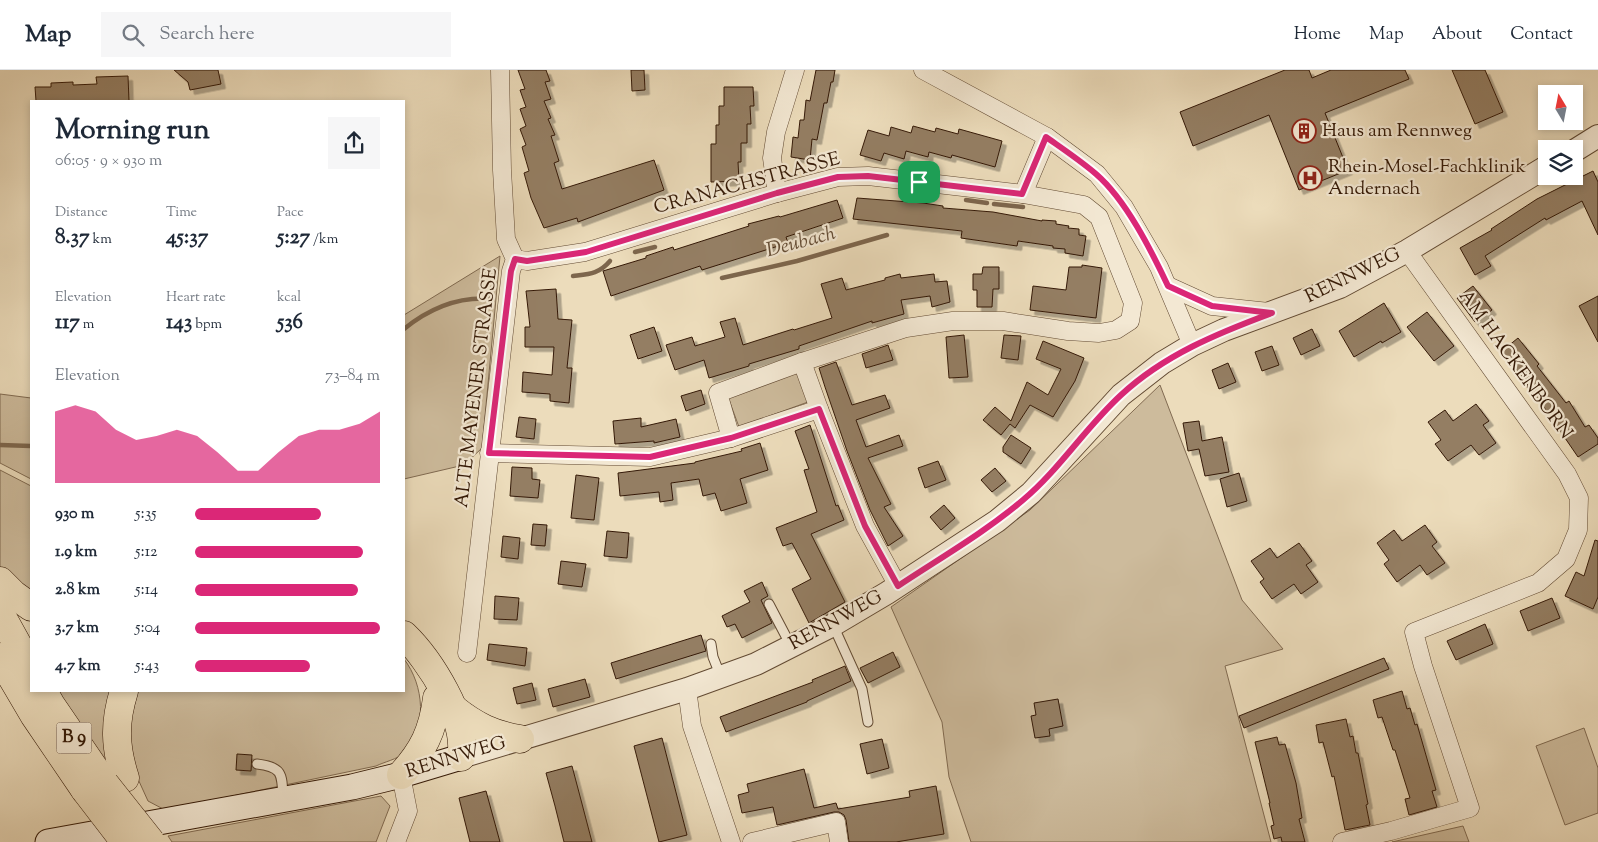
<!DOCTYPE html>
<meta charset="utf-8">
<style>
body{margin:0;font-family:"Sorts Mill Goudy",serif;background:#f6f6f7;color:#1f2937;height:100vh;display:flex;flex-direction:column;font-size:19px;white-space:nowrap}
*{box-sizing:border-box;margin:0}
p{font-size:16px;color:#747a83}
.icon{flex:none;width:28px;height:28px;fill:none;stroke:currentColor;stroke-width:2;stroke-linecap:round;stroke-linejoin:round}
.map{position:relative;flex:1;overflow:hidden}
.panel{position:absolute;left:30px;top:30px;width:375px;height:592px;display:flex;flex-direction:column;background:#fff;border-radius:0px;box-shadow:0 2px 8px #0003}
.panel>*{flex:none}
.needle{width:32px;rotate:350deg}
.fabs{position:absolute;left:1538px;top:15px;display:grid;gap:10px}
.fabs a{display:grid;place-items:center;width:45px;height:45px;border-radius:0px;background:#fff;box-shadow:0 2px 8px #0003;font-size:25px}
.pin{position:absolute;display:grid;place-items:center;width:42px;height:42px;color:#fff;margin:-21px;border-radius:10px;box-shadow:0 2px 8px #0006}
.round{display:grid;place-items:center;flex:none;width:52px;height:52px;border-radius:0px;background:#f6f6f7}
.headline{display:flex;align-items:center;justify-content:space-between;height:85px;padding:0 25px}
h1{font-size:28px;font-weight:700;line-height:38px}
.stats{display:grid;grid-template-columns:repeat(3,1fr);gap:8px;height:85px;padding:5px 25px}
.stats div{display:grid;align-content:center}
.stats b{font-size:21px;font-weight:700}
.stats small{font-size:14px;font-weight:400}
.stats p{font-size:14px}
.chart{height:140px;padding:10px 25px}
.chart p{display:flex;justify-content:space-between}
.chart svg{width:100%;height:90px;margin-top:5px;fill:#db2777;opacity:.7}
ul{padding:0 25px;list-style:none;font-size:16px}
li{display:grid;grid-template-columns:80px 60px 1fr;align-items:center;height:38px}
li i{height:12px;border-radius:6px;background:#db2777}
header{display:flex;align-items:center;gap:30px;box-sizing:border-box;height:70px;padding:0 25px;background:#fff;border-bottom:1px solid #e0e1e3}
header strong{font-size:24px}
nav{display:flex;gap:28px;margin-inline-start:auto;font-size:18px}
.search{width:350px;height:45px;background:#f6f6f7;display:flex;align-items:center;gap:12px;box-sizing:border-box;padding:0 18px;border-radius:0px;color:#747a83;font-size:19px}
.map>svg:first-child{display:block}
</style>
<header>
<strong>Map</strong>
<div class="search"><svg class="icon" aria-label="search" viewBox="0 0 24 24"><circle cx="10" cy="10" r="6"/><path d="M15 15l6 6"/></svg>Search here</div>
<nav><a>Home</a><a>Map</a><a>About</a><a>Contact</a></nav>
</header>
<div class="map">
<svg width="1598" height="772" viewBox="0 0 1598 772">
<defs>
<filter id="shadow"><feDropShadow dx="4.5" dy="4.5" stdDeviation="0" flood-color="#0004"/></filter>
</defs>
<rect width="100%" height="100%" fill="#ecdcbb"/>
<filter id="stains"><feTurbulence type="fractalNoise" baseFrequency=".004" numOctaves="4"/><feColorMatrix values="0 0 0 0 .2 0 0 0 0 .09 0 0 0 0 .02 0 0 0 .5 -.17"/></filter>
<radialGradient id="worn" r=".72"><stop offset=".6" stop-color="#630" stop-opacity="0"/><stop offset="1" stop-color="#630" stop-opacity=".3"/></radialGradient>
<g fill="#cdbb9c" stroke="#806a51">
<polygon points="500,186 482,378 464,395 404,409 404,245"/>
<polygon points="797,302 808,332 739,357 728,327"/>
<polygon points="1160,315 1242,530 1283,579 1225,596 1271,772 971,772 949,707 942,652 891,537 1030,440"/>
<polygon points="0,324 31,328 31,409 0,393"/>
<polygon points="0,400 31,416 31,527 0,499"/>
<path d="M404 589C424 615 428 658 404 683 398 689 384 692 376 696L165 740 148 731 138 709 128 661 138 621H404Z"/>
<polygon points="56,621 116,621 113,709"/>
<polygon points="1584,658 1598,698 1598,743 1565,755 1536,676"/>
<polygon points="381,726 390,736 376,772 172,772 168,766"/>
<polygon points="1463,756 1469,772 1392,772"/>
</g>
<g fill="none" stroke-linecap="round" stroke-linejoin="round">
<g stroke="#7d664d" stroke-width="4.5">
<polyline points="966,130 987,133"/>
<polyline points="994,134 1023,137"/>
<polyline points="635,182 655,177"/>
<path d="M573 206C589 204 599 204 610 191"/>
<polyline points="722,208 797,191 887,165"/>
<path d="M404 259C430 238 458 226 492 229"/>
<polyline points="0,375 31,376"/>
</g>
</g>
<g fill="#947e64" stroke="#341906" filter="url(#shadow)">
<polygon points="174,0 218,0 221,14 190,20 188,12"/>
<polygon points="518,0 546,0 550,11 545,12 551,29 544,31 551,48 548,49 555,65 551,66 559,91 554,93 562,119 654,90 664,120 578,152 577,148 544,158 531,128 524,103 529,101 522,77 526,75 520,59 526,56 520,39 526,37 520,20 525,19"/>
<polygon points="631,0 644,0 645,20 632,21"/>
<polygon points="816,0 835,0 833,12 831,12 827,33 824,33 817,70 812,69 810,90 791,87 793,67 798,68 800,50 804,50 806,30 810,31"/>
<polygon points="1285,0 1309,0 1312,8 1331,0 1405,0 1409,9 1325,43 1348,100 1299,120 1269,45 1193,76 1180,42"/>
<polygon points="1452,0 1485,0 1503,42 1475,54"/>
<polygon points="128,6 129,31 36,31 35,17 51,17 51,13 73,12 73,15 97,14 96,7"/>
<polygon points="724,17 753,17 754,36 750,36 751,54 747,54 747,73 741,73 741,92 738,92 739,111 711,112 711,74 716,74 716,55 719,55 719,36 724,36"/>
<polygon points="913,56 935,62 936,58 958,64 959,59 1002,71 995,97 952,85 951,88 929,82 928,87 906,81 904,89 884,83 881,91 860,85 868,60 889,66 891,57 911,63"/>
<polygon points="1593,101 1598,112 1598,165 1582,131 1546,150 1545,148 1485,186 1491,196 1475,205 1460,178 1492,160 1491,159 1537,129"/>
<polygon points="857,128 923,133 943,136 943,138 993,142 1042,151 1042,150 1056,151 1056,154 1069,156 1068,158 1079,159 1079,165 1086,166 1083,186 1065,183 1065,179 1053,178 1053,176 1018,171 1017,176 961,168 962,161 853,149"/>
<polygon points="837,130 843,148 786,167 788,173 702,200 700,196 611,226 603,201 646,188 646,186 673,177 674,180 749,156 748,154 779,146 780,147"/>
<polygon points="1082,195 1102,198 1096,248 1030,240 1033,216 1066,220 1069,197 1082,197"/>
<polygon points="983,197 999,197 999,219 993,219 992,237 977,237 977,220 973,220 973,204 982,204"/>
<polygon points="900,204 901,208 934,204 935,212 947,211 950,232 932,237 930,226 901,230 904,244 872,253 872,251 799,276 799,279 749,294 749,296 709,308 704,290 675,300 666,275 692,267 695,276 725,267 720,252 735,248 743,275 793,259 794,260 832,248 821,214 842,208 846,220 885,210 885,208"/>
<polygon points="1473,216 1492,240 1475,252 1457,228"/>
<polygon points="556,219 558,249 572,250 567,298 572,298 569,333 550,331 550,324 522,322 523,302 552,305 554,277 525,277 525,257 530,257 526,221"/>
<polygon points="1598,226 1598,272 1579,236"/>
<polygon points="1384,233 1401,262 1382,273 1381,271 1354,287 1339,261"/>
<polygon points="1427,242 1454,276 1434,291 1407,257"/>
<polygon points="654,257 662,281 638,289 630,265"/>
<polygon points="1312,259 1320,276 1301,285 1293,268"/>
<polygon points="964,265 968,307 949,308 946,267"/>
<polygon points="1004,265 1021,266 1018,290 1001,288"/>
<polygon points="1518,268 1539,294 1537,296 1566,333 1569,331 1585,357 1589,355 1598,368 1598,374 1578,387 1539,330 1538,331 1527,317 1528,315 1502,281"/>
<polygon points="1043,271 1084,288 1075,311 1053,347 1030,335 1015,358 1010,354 1001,365 983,350 995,337 1011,351 1027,312 1048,325 1061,299 1036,289"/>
<polygon points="888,275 893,290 866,298 862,284"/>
<polygon points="1272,276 1279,295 1262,301 1255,282"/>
<polygon points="836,292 852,335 885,325 890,338 856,350 866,377 899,365 903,376 868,388 891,434 884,437 903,466 888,476 870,440 847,381 825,317 819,298"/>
<polygon points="1228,293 1236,312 1219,319 1212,300"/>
<polygon points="701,320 705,334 686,341 681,326"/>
<polygon points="1476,334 1489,351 1483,355 1496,373 1479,385 1471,375 1448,391 1435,374 1441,370 1428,352 1445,340 1453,351"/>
<polygon points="519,347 536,349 534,369 516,367"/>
<polygon points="641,348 641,357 676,349 680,367 654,373 654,371 615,374 613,351"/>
<polygon points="1199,351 1202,371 1222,367 1229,402 1205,406 1199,379 1188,381 1183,353"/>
<polygon points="810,355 836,436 838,435 844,450 811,464 845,532 809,553 792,519 811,509 792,473 783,476 776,458 817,442 804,400 809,399 795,361"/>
<polygon points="1011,365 1031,378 1021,394 1003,382 1003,377"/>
<polygon points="760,373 768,400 740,409 747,433 721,441 715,423 703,426 699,409 671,413 673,430 660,432 659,422 620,426 618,403 695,393 695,392 742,381 741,379"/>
<polygon points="938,391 946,410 925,418 918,398"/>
<polygon points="512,397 532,398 532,409 540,410 538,428 510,426"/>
<polygon points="995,398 1006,411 992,422 981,410"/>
<polygon points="1239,403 1247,431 1227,437 1220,409"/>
<polygon points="576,405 599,408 594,450 571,448"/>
<polygon points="944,435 955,448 941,460 930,447"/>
<polygon points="533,454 547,455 545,476 531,475"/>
<polygon points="1425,455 1437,472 1432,476 1445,493 1427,505 1420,495 1397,512 1384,494 1389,490 1377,473 1394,460 1402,471"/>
<polygon points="607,461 629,463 627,488 604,486"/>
<polygon points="503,466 520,468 518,489 501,487"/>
<polygon points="1595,470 1598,471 1598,527 1593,539 1565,526 1576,502 1584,506"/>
<polygon points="1299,473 1312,491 1306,495 1318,512 1301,524 1294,514 1272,529 1260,512 1264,509 1251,491 1270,478 1277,488"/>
<polygon points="561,491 586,494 582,517 558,514"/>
<polygon points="762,512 768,526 761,530 772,553 742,568 735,554 727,557 722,546 750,532 744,521"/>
<polygon points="495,526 519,528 517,550 494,549"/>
<polygon points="1552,528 1560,548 1528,561 1520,541"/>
<polygon points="1485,554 1493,574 1456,590 1447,571"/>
<polygon points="701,565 706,581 616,609 611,593"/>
<polygon points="489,574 527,578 525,596 487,590"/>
<polygon points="893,582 900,597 868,613 860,598"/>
<polygon points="1384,588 1389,599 1244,658 1239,646"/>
<polygon points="845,596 851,611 807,631 807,632 726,662 720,647 813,612 812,610"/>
<polygon points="585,609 590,627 553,637 548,619"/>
<polygon points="532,613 536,630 517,634 513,618"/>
<polygon points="1402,621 1407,639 1410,638 1415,655 1417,654 1436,720 1432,721 1437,737 1409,745 1405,729 1410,728 1395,680 1393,680 1382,647 1378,648 1373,630"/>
<polygon points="1058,629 1063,656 1049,659 1050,666 1035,668 1031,646 1036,645 1034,633"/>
<polygon points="1346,649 1350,667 1353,666 1356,683 1358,683 1368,734 1366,735 1370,755 1345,760 1334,706 1332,707 1323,672 1319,673 1316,655"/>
<polygon points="1277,667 1279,675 1285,674 1296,713 1302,748 1299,749 1305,772 1282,772 1281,767 1274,769 1271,756 1274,755 1269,733 1270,733 1255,672"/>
<polygon points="662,668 687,765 659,772 634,676"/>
<polygon points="882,669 889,698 867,704 860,674"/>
<polygon points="237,684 252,685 251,701 236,700"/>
<polygon points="572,696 581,730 592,772 564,772 555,736 546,703"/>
<polygon points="804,699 814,738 836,733 838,739 910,727 909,721 936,716 944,764 896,772 849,772 846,750 844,745 839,742 834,742 777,755 773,737 742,743 738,725 749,722 747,714"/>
<polygon points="486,721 500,772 470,772 459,728"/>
</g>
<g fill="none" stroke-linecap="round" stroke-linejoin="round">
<g stroke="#624a33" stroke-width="11">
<g id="service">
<polyline points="769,534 791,576"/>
<polyline points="833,555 862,619 868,652"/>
<polyline points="711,574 713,587 721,607"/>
<path d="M257 694C283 697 282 704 283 729"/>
</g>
</g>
<g stroke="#624a33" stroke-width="19">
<g id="minor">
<polyline points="923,0 1047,67 1097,104 1124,137 1159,197 1192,275"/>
<polyline points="777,123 772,88 776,62 795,0"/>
<polyline points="515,189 527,191 585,182 777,123 838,107 868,106 1023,124 1047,67"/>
<polyline points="1168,216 1212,236 1269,242"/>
<polyline points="819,339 865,456 898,516"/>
<polyline points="731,368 718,323 802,292"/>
<polyline points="489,383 650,387 731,368 819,339 802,292 906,258 953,251 1003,251 1068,261 1099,263 1116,260 1130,251 1133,233 1099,147 1084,135 1023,124"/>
<polyline points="467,583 511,201 515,189 506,169 502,100 500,0"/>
<polyline points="687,619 692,656 731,772"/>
<polyline points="396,772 408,741 401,705"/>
<polyline points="752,772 836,752 839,772"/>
<polyline points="1342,772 1391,761 1470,738 1423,596 1414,562 1538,513 1566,489 1578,460 1579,428 1567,404 1407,181"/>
</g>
</g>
<g stroke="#624a33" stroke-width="24">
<g id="tertiary">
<polyline points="1574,81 1598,66"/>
<polyline points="461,687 687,619 756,594 833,555 887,523 997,451 1031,423 1121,325 1162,293 1192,275 1224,260 1340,217 1407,181 1546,97"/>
</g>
</g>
<g stroke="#341906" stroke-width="27">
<polyline id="secondary" points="48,772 352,717 401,705 461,687"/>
</g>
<g stroke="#341906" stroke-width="29">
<g id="trunk">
<polyline points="0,511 13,524 31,537"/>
<polyline points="0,543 31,599"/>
<path d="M404 565C429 589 469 651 461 687"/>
<polyline points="0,587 34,645 85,720"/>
<polyline points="43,621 51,635 105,714"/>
<path d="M124 621C114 653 115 677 125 708"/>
<path d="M454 639C475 656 494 665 520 669"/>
<path d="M401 705C423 681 433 661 437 628"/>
</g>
</g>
<use href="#service" stroke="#f3e8d3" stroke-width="9"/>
<use href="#minor" stroke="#f3e8d3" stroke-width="18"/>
<use href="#tertiary" stroke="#f3e8d3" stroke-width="22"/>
<use href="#secondary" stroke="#f3e8d3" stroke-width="25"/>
<use href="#trunk" stroke="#ecdcbb" stroke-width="28"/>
<g stroke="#341906" stroke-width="29" stroke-linecap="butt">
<g id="trunk-bridge">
<polyline points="105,714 151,772"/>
<polyline points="85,720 125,772"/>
</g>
</g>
<use href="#trunk-bridge" stroke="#ecdcbb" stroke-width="28"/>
</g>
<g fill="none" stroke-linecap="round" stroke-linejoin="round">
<g stroke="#fff" stroke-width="10">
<path id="route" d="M1046 67C1063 79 1081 91 1096 104 1126 130 1151 180 1168 216L1212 236 1272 243C1218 263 1164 285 1121 325 1086 357 1059 400 1023 430 984 463 940 488 898 516L865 456 819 339 731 368 650 387 489 383 511 201 515 189 527 191 586 182 777 123 838 107 868 106 1022 124Z"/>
</g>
<use href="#route" stroke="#db2777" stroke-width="6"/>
</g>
<defs>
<g id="building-ring" transform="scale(1.25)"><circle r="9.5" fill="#f3e8d3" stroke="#8f2418" stroke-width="1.5"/><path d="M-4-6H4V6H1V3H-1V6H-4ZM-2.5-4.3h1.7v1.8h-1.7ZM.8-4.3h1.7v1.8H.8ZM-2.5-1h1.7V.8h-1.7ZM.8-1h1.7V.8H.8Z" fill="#8f2418"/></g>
<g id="hospital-ring" transform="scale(1.25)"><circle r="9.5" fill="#f3e8d3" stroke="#8f2418" stroke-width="1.5"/><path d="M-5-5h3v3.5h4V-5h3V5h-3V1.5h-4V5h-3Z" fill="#8f2418"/></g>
</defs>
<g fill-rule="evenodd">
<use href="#building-ring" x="1304" y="61"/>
<use href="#hospital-ring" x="1310" y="108"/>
</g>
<g text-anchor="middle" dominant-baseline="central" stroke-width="4.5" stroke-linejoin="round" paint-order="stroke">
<rect fill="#f3e8d3" stroke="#6d5744" stroke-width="1" x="56.5" y="652.5" width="35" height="31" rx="4"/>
<g font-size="18" font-weight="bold" fill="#341906">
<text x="74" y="668">B 9</text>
</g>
<g font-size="19" fill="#341906" stroke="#f3e8d3" text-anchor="start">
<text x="1322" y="61">Haus am Rennweg</text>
<text x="1328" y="97">Rhein-Mosel-Fachklinik<tspan x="1328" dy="22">Andernach</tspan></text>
</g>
<g font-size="19" fill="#341906" stroke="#f3e8d3">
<text transform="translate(747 114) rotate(-15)">CRANACHSTRASSE</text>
<text transform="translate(1353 206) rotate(-26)">RENNWEG</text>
<text transform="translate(1515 295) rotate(54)">AM HACKENBORN</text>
<text transform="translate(477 318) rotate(-83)">ALTE MAYENER STRASSE</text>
<text transform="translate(836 551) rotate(-29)">RENNWEG</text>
<text transform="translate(456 688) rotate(-17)">RENNWEG</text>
</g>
<g font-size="20" font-style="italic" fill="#644d36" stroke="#f3e8d3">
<text transform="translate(801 173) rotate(-15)">Deubach</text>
</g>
</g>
<rect width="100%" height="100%" filter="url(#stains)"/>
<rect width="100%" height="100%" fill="url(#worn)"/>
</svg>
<div class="fabs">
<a><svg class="needle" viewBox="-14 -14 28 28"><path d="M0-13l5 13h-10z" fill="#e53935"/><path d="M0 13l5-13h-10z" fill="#747a83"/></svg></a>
<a><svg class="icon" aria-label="layers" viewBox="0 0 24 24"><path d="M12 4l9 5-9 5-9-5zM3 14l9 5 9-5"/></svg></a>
</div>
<div class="pin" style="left:919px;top:112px;background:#1e9e55"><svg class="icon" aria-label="arrive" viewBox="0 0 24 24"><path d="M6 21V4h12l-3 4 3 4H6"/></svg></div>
<section class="panel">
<div class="headline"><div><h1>Morning run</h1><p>06:05 · 9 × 930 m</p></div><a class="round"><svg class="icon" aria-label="share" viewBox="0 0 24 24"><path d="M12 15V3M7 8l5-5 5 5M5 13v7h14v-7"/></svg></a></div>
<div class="stats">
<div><p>Distance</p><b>8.37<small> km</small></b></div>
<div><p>Time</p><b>45:37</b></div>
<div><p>Pace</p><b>5:27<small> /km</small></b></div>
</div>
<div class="stats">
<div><p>Elevation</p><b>117<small> m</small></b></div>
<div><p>Heart rate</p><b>143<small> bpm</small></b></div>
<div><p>kcal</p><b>536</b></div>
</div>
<div class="chart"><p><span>Elevation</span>73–84 m</p>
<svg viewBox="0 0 160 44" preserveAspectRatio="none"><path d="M0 44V9L10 6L20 9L30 18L40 23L50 21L60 18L70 21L80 29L90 38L100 38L110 29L120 21L130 18L140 18L150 15L160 9V44z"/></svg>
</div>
<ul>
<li><b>930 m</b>5:35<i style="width:68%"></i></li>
<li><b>1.9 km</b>5:12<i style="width:91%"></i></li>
<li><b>2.8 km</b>5:14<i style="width:88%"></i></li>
<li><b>3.7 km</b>5:04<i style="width:100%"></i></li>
<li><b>4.7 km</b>5:43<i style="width:62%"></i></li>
</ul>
</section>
</div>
